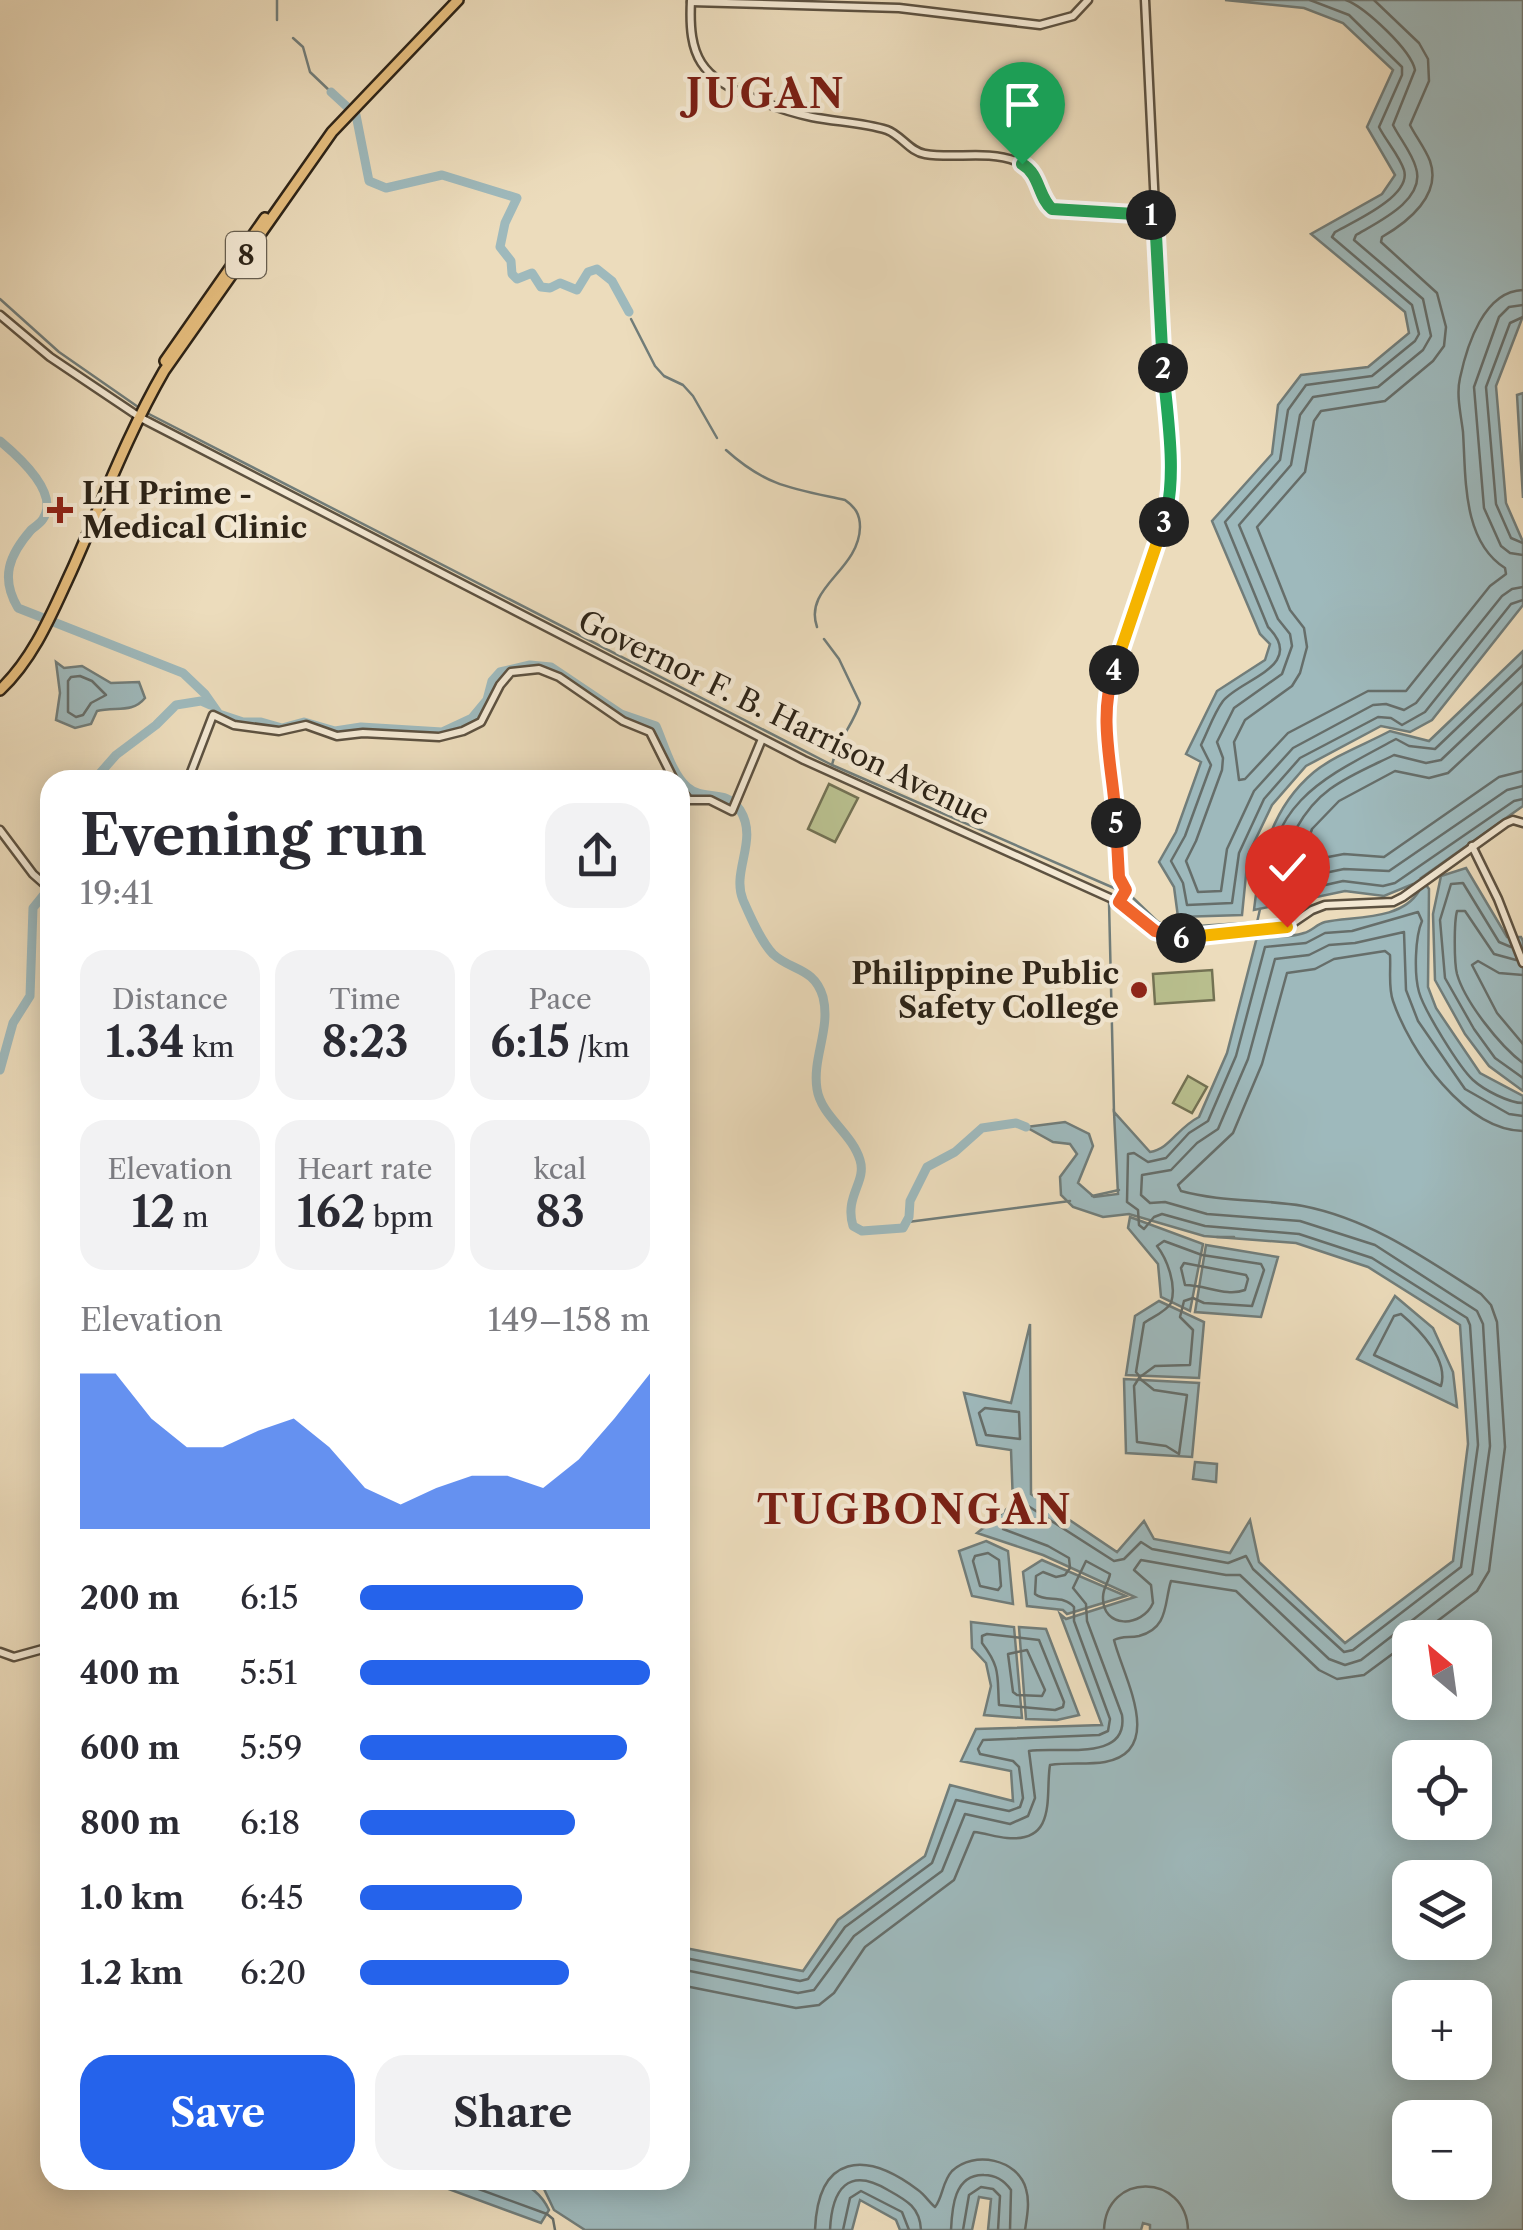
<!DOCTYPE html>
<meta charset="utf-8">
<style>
body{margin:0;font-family:"Libre Caslon Text",serif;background:#f2f2f3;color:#2b2b33;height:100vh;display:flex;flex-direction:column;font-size:38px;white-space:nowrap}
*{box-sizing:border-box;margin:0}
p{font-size:32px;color:#7c7c81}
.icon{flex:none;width:55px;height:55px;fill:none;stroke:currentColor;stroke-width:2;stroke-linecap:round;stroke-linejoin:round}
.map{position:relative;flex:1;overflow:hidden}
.panel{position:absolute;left:40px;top:770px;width:650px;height:1420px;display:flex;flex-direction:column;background:#fff;border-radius:30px;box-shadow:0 5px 25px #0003}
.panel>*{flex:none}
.needle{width:65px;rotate:331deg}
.fabs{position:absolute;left:1392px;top:1620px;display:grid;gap:20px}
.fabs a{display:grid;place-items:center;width:100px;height:100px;border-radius:20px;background:#fff;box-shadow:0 5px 25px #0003;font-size:50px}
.pin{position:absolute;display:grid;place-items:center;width:85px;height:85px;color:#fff;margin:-102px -42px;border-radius:50% 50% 50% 0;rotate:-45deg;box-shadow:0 0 10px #0007}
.pin .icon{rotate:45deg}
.km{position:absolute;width:50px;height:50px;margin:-25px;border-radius:50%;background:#222;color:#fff;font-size:28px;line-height:50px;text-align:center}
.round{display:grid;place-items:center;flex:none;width:105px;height:105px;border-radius:30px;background:#f2f2f3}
.summary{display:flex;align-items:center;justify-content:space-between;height:170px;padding:0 40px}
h1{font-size:55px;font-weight:800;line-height:75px}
.stats{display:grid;grid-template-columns:repeat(3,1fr);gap:15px;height:170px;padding:10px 40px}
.stats div{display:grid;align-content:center;border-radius:25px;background:#f2f2f3;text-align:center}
.stats b{font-size:42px;font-weight:800}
.stats small{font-size:28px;font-weight:400}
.stats p{font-size:28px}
.chart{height:280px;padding:20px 40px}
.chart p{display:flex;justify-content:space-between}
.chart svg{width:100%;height:180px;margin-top:10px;fill:#2563eb;opacity:.7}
.button{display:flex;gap:20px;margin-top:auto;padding:20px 40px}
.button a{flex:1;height:115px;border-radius:30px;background:#2563eb;color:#fff;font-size:40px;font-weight:800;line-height:115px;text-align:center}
.button a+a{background:#f2f2f3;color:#2b2b33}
ul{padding:0 40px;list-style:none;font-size:32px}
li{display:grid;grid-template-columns:160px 120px 1fr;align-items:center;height:75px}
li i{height:25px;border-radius:12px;background:#2563eb}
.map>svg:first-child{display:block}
</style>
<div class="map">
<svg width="1523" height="2230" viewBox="0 0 1523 2230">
<rect width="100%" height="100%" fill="#ecdcbc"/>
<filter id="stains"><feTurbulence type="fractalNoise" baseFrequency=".002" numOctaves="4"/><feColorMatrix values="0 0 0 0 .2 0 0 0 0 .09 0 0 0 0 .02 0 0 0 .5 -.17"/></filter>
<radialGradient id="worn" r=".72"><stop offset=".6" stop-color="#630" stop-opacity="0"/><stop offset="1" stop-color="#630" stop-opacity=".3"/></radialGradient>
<g fill="#b9c08f" stroke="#737254" stroke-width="2.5">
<polygon points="829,784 858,798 835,842 808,829"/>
<polygon points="1212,970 1214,1000 1155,1004 1153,974"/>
<polygon points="1188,1076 1207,1087 1192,1113 1173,1103"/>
</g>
<g fill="#9eb9bc" stroke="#717d7a" stroke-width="2.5" fill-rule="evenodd">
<polygon points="1225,0 1523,0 1523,316 1496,386 1506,503 1523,542 1523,605 1432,720 1410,732 1381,726 1306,766 1272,805 1248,855 1242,915 1178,917 1174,887 1159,862 1176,832 1201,762 1186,754 1217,691 1265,660 1270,644 1260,634 1212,521 1272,454 1278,405 1301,375 1368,367 1409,333 1405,312 1311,234 1382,194 1395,175 1367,127 1393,70 1343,23 1304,8"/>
<polygon points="1523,393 1523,498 1517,395"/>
<path d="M1523 651V806L1421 878 1429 889 1428 987 1436 1008 1480 1073 1523 1096V2230H1150V2225L1143 2223 1141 2230H988L991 2199 979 2197 972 2230H900L896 2220 860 2200 852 2230H585L554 2210 544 2189 529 2180H680V1947L803 1971 838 1920 925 1856 950 1785 1013 1801 1011 1771 961 1761 976 1729 1102 1725 1060 1614 1066 1619 1135 1597 1043 1555 977 1533 1013 1504 1011 1450 977 1445 964 1393 1011 1403 1030 1324 1031 1494 1117 1552 1144 1521 1154 1539 1230 1553 1250 1520 1259 1562 1345 1643 1453 1561 1468 1444 1460 1325 1368 1267 1296 1243 1204 1236 1129 1214 1103 1217 1073 1207 1061 1195 1060 1177 1077 1154 1070 1144 1053 1142 1026 1127 1065 1122 1089 1134 1093 1146 1078 1183 1094 1197 1118 1194 1114 1112 1150 1152C1170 1149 1177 1128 1199 1117L1227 1053 1257 937C1271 936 1291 938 1304 933 1312 931 1317 924 1325 922 1354 916 1401 921 1419 891L1413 884 1384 896 1345 891 1254 910C1260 857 1271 808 1314 772 1335 755 1366 744 1390 731L1429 741ZM1410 1638H1475V1702H1410ZM1410 1758H1475V1822H1410ZM1410 1878H1475V1942H1410ZM1410 1998H1475V2062H1410ZM1410 2118H1475V2182H1410Z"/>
<path d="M56 662 64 668 82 666 111 683 139 682 145 698C132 714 115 706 97 711L91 724 75 728 56 720 60 693Z"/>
<polygon points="1466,868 1507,937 1521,937 1523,941 1523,1091 1489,1066 1465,1034 1435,980 1433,914 1441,876"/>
<polygon points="1130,1217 1203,1244 1190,1311 1161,1297 1158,1264 1128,1228"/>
<polygon points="1206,1245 1278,1257 1261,1317 1195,1312"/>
<polygon points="1395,1296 1433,1328 1453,1372 1457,1407 1357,1359"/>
<polygon points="1159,1301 1204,1322 1199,1378 1126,1375 1135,1316"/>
<polygon points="1124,1379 1199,1383 1192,1457 1126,1453"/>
<polygon points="1195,1462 1217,1464 1216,1482 1193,1479"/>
<polygon points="986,1541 1008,1551 1013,1604 972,1596 959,1551"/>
<polygon points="1042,1560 1126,1596 1067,1614 1063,1610 1027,1606 1023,1572"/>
<polygon points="971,1622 1014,1627 1022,1718 984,1715 991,1686 986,1663 972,1648"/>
<polygon points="1019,1627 1046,1629 1079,1715 1057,1720 1026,1719"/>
<path d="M445 2180C485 2180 529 2168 549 2210L541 2223 443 2187Z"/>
</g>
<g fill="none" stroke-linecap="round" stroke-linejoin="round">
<g stroke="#666e6a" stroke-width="2.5">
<path d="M1310 0 1349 15 1402 67V75L1379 127C1386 141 1399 155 1404 170 1412 196 1353 222 1335 232L1332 237 1412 305 1419 334 1415 341 1372 376 1306 385 1288 410 1280 460 1225 522 1268 627C1307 666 1241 679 1223 701 1214 713 1208 731 1201 745L1211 765 1185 836 1171 861 1183 883 1187 905 1232 903 1239 853 1264 799 1300 758 1378 717 1391 718 1402 725 1425 712 1511 604 1523 600"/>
<path d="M1346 0C1366 8 1411 50 1415 70L1393 125C1400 139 1412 153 1416 168 1426 200 1378 222 1356 235L1354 240 1423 299 1431 336 1423 350 1378 387 1313 397 1300 415 1291 465 1239 525 1278 619 1290 634 1292 646 1282 674 1234 708 1217 742 1223 758 1222 770 1196 841 1186 861 1198 892 1221 891 1227 849 1254 791 1293 748 1373 705 1386 704 1404 710 1416 703 1502 596 1512 589 1523 587"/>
<path d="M1374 0 1419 43 1428 59 1429 81 1410 125C1416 137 1425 148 1430 161 1442 195 1408 222 1382 237L1381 242 1437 293 1446 327 1444 346 1433 361 1385 401 1321 411 1314 421 1305 472 1257 527 1290 610 1304 628 1307 647 1300 673 1292 686 1245 720 1234 742 1239 780 1245 779 1288 733 1368 691H1406L1490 586 1506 574 1505 568C1462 541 1466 477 1463 432 1461 415 1456 395 1460 378 1467 345 1484 291 1523 290"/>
<polyline points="1523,305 1509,307 1499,317 1474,387 1484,508 1501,546 1510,553 1523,555"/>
<polyline points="1523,317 1510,323 1486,387 1496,504 1511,538 1523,543"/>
<path d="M1523 665 1435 749 1409 746 1396 739C1324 778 1270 800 1266 893L1272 897 1343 881 1383 886 1395 883 1514 801 1523 799"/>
<polygon points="80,676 92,681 106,695 91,703 83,715 76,717 68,712 68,681 71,677"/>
<path d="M1523 682 1441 760 1426 763 1394 755C1374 765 1349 775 1330 789 1304 808 1282 846 1281 878L1286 881 1344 869 1389 871 1507 790 1523 786"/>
<polyline points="1523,703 1448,773 1429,778 1395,771 1339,801 1312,829 1302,858 1307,861 1344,854 1384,857 1499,777 1523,771"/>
<polyline points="1511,947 1499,942 1463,883 1451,884 1440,920 1445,978 1474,1029 1495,1058 1523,1078"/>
<path d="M1516 960 1494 954 1465 911H1457C1454 922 1454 962 1457 974 1465 1002 1500 1046 1523 1063"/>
<polyline points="1523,975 1499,973 1478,961 1472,965 1497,1013 1523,1044"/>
<path d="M1164 1241 1202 1255 1261 1264 1264 1270 1252 1306 1204 1303 1193 1298 1184 1301 1180 1317 1193 1330 1190 1365 1155 1366 1140 1377 1136 1372 1144 1323C1151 1318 1167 1311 1171 1303 1177 1285 1167 1259 1157 1246Z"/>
<path d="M1184 1263 1246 1275 1248 1279 1245 1290C1226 1297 1206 1285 1185 1285L1181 1268Z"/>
<path d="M1401 1314C1420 1330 1449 1360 1441 1386L1374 1355 1394 1316Z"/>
<polygon points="1139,1378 1154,1390 1187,1395 1179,1454 1166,1446 1137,1442 1134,1386"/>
<polygon points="985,1408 1019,1412 1020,1439 986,1435 979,1413"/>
<polygon points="988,1553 999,1560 1001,1586 998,1590 980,1586 973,1561 975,1556"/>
<path d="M987 1634 1039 1640 1064 1702 1063 1707 1055 1710 999 1705C997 1676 1001 1668 982 1643V1636Z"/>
<path d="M1415 1638 1477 1591 1489 1571 1505 1447 1497 1322 1491 1305 1481 1294C1425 1258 1370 1219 1303 1206 1262 1199 1221 1202 1181 1191L1178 1185 1233 1133 1262 1064 1287 973 1315 969 1334 959 1385 951 1390 955C1391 970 1388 987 1393 1001 1410 1051 1465 1130 1523 1131"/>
<polygon points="1027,1650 1045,1690 1042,1696 1017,1695 1013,1692 1008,1654"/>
<path d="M680 1957 800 1981 808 1979 845 1927 932 1863 956 1800 1009 1811 1020 1807 1023 1798 1019 1767 1013 1761 980 1754 978 1749 983 1740 1099 1735 1108 1731 1110 1719 1074 1621V1607C1063 1594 1046 1603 1035 1594L1036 1576 1043 1572 1056 1577 1065 1575 1070 1568 1069 1558 1048 1546 1003 1529 1004 1524 1025 1504 1114 1561 1124 1559 1141 1542 1152 1549 1228 1563 1246 1556 1253 1569 1344 1652 1353 1650 1461 1567 1478 1445 1470 1325 1467 1318 1372 1258 1299 1234 1205 1226 1162 1214 1154 1217 1144 1229 1139 1225 1138 1210 1127 1202 1128 1154 1134 1153 1148 1162 1166 1158 1189 1133 1208 1121 1236 1056 1265 947 1306 943 1325 933 1352 931 1418 912 1422 921C1415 937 1414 974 1419 992 1424 1010 1459 1067 1473 1080 1484 1090 1509 1103 1523 1103"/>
<path d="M680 1969 798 1993 814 1990 854 1936 942 1871 965 1814 1010 1824 1028 1816 1035 1798 1029 1751C1058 1746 1129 1763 1122 1715L1087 1621 1086 1604 1073 1588 1086 1561 1110 1574C1109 1581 1103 1588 1103 1597 1102 1629 1142 1628 1153 1603L1151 1585 1134 1570 1141 1560 1226 1575H1240L1329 1659 1345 1665 1361 1660 1472 1574 1490 1446 1483 1324 1477 1311 1375 1245 1300 1221 1207 1214 1165 1202 1150 1203 1141 1195 1142 1175 1171 1170 1197 1143 1218 1129 1248 1059 1275 959 1309 955 1329 945 1355 943 1404 932 1406 990 1418 1021 1465 1089 1509 1114 1523 1116"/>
<path d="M680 1985 796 2008 819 2005 834 1993 865 1947 954 1880 974 1832C985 1833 995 1837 1007 1838 1058 1843 1045 1794 1050 1765 1068 1762 1087 1765 1105 1762 1167 1751 1122 1674 1114 1640 1122 1636 1129 1638 1139 1636 1169 1628 1164 1603 1171 1581L1236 1591 1319 1670 1337 1679 1364 1675 1410 1641"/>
<polyline points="454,2180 547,2214 553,2219 555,2230"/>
<path d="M815 2230C818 2154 865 2150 918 2190 925 2195 929 2202 935 2207 943 2197 942 2182 952 2171 974 2150 1018 2159 1026 2189 1030 2202 1027 2217 1025 2230"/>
<path d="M830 2230C832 2189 848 2166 888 2190 906 2200 920 2207 921 2230"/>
<polyline points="843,2230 850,2198 861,2191 902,2212 909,2230"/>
<path d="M951 2230C952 2208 954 2174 984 2175 996 2175 1004 2180 1011 2190L1010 2230"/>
<polyline points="963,2230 969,2195 981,2187 993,2189 1000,2196 998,2230"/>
<path d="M1104 2230C1106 2171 1186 2173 1188 2230"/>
</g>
<g stroke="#717d7a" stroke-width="2.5">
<polyline points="277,20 277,0"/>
<polyline points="293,38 303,47 310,72 331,92"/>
<polyline points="0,299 59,352 141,409"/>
<polyline points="631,319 655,366 664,376 683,385 693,396 717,438"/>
<polyline points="147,413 832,765 1130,895 1157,921 1169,928 1257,922"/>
<path d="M726 450C767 487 794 489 845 500 855 507 860 514 860 527 859 571 803 587 817 627"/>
<path d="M824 639 839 659 860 703C853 725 837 741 832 765"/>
<polyline points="1109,902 1114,1112"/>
<polyline points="1256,927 1260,909"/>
<polyline points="1092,1196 1119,1190"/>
<polyline points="908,1222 1070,1201"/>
<polyline points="1217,1237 1234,1237"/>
</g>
<g stroke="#9eb9bc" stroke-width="9">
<polyline points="331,92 356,115 369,181 386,188 442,175 517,198 505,223 500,247 511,261 512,274 517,279 532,273 541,287 550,288 560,283 577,290 588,272 597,269 612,281 629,312"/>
<path d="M0 441C18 456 60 493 43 519 40 524 35 526 31 530 9 555 0 578 18 608L183 673 205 694 219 714 243 722H261L282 728 304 722 335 731 361 727 442 732 472 718 487 700 492 681 500 672 530 665 551 667 621 714 656 726C664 744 672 774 687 787 704 802 726 788 740 810 759 840 731 871 743 900 750 916 761 942 773 954 791 971 814 967 823 997 831 1029 812 1058 817 1089 821 1116 852 1133 860 1160 867 1182 844 1196 853 1226L862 1231 903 1228 909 1217 910 1201 927 1167 955 1152 982 1128 1016 1123 1026 1127"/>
<polyline points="94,780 116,755 156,725 176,705 201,701 210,705"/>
<polyline points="0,1070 13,1023 30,996 33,908 50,887"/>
</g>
<g stroke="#5d5241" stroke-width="11">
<g id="minor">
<path d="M691 0C688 58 701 77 753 98 772 106 792 113 812 117 836 122 862 122 887 130 901 135 910 152 925 154 955 159 986 150 1016 161 1041 170 1035 200 1058 211L1155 216"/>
<polyline points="691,2 899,8 1040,25 1073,16 1088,0"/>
<polyline points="0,315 50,357 135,414"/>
<polyline points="139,417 804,760 1119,902 1155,931 1177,938 1287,927 1312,910 1325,905 1393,902 1403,897 1506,823 1513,820 1523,823"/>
<polyline points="188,780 213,715 234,725 279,731 306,725 337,736 363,733 439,737 463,731 481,722 500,685 511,672 539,669 559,677 623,721 650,732 674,780"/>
<polyline points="680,789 689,800 710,800 732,811 762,739"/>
<polyline points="0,830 33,874 50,889"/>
<polyline points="1472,846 1498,899 1523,963"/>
<polyline points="1119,902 1126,890 1119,877 1115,790 1104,717 1106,698 1160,538 1169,497 1145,0"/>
<polyline points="0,1652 14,1657 50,1647"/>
</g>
</g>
<g stroke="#2d2418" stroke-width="14">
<g id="major">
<polyline points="165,361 265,218"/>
<path d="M0 690C34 658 52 613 71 572 101 505 127 435 164 371L332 132 458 0"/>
</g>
</g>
<use href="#minor" stroke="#f3e8d3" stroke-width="6"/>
<use href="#major" stroke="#e6be7e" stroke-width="9"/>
</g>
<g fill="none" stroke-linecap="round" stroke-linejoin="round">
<g stroke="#fff" stroke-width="20">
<path id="split-1" d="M1022 164C1040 174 1038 197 1052 209L1151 215"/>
</g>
<g stroke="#fff" stroke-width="20">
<polyline id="split-2" points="1151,215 1155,216 1163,368"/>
</g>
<g stroke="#fff" stroke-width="20">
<path id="split-3" d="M1163 368C1167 414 1178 478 1164 522"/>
</g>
<g stroke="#fff" stroke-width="20">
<polyline id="split-4" points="1114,670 1164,522"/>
</g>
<g stroke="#fff" stroke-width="20">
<path id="split-5" d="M1114 670C1097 720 1114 772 1116 823"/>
</g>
<g stroke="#fff" stroke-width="20">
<polyline id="split-6" points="1116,823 1119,877 1126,890 1119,902 1155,931 1181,938"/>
</g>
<g stroke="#fff" stroke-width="20">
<polyline id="split-7" points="1181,938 1287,927"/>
</g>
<use href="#split-1" stroke="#22a559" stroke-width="12"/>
<use href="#split-2" stroke="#22a559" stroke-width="12"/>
<use href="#split-3" stroke="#22a559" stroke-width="12"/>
<use href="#split-4" stroke="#f5b400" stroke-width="12"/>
<use href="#split-5" stroke="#f0652b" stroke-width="12"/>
<use href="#split-6" stroke="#f0652b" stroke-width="12"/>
<use href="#split-7" stroke="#f5b400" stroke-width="12"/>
</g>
<g fill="#8f2418" stroke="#f3e8d3" stroke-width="4">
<path d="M55 495h10v10h10v10h-10v10h-10v-10h-10v-10h10z"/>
<circle cx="1139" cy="990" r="10"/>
</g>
<g text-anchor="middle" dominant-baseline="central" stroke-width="9" stroke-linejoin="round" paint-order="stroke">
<rect fill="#f3e8d3" stroke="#685f50" stroke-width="2.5" x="226" y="232" width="40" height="46" rx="8"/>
<g font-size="28" font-weight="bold" fill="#2d2418">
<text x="246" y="255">8</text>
</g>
<g font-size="30" font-weight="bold" fill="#2d2418" stroke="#f3e8d3" text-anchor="start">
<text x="82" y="493">LH Prime -<tspan x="82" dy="34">Medical Clinic</tspan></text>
<text x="1119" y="973" text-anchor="end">Philippine Public<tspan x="1119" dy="34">Safety College</tspan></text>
</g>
<g font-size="30" fill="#2d2418" stroke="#f3e8d3">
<text transform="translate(784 718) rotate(26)">Governor F. B. Harrison Avenue</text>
</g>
<g font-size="40" font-weight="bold" letter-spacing="2.5" fill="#7a1f14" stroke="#f3e8d3">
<text x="766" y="93">JUGAN</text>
<text x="915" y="1509">TUGBONGAN</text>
</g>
</g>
<rect width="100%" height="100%" filter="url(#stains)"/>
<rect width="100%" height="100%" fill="url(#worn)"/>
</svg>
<div class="fabs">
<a><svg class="needle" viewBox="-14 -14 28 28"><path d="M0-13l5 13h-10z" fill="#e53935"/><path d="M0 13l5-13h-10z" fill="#7c7c81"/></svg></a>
<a><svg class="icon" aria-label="locate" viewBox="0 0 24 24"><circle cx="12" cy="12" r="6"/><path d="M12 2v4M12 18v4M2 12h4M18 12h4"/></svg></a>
<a><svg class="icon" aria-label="layers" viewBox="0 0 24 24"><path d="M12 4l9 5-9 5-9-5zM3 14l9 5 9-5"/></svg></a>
<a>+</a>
<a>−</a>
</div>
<div class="pin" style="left:1022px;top:164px;background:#1e9e55"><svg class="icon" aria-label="arrive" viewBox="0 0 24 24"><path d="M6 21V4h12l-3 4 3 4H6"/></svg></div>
<div class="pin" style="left:1287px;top:927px;background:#d93025"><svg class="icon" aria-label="check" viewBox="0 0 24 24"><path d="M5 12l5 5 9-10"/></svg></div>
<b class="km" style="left:1151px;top:215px">1</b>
<b class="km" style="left:1163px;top:368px">2</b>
<b class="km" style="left:1164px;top:522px">3</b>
<b class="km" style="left:1114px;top:670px">4</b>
<b class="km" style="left:1116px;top:823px">5</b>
<b class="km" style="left:1181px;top:938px">6</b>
<section class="panel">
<div class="summary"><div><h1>Evening run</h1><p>19:41</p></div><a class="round"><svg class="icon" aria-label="share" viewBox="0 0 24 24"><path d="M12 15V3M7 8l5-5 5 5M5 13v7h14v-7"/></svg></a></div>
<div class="stats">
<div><p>Distance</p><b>1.34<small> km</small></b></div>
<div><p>Time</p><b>8:23</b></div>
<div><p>Pace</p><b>6:15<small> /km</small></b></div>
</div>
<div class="stats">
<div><p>Elevation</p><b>12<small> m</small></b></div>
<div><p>Heart rate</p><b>162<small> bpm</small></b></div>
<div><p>kcal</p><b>83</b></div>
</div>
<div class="chart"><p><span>Elevation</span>149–158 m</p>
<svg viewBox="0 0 160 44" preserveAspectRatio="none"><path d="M0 44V6L10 6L20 17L30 24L40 24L50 20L60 17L70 24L80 34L90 38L100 34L110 31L120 31L130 34L140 27L150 17L160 6V44z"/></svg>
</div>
<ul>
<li><b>200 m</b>6:15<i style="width:77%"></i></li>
<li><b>400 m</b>5:51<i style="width:100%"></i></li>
<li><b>600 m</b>5:59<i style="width:92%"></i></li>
<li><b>800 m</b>6:18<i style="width:74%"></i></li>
<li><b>1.0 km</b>6:45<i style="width:56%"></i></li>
<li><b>1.2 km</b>6:20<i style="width:72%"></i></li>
</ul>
<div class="button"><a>Save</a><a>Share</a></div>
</section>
</div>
